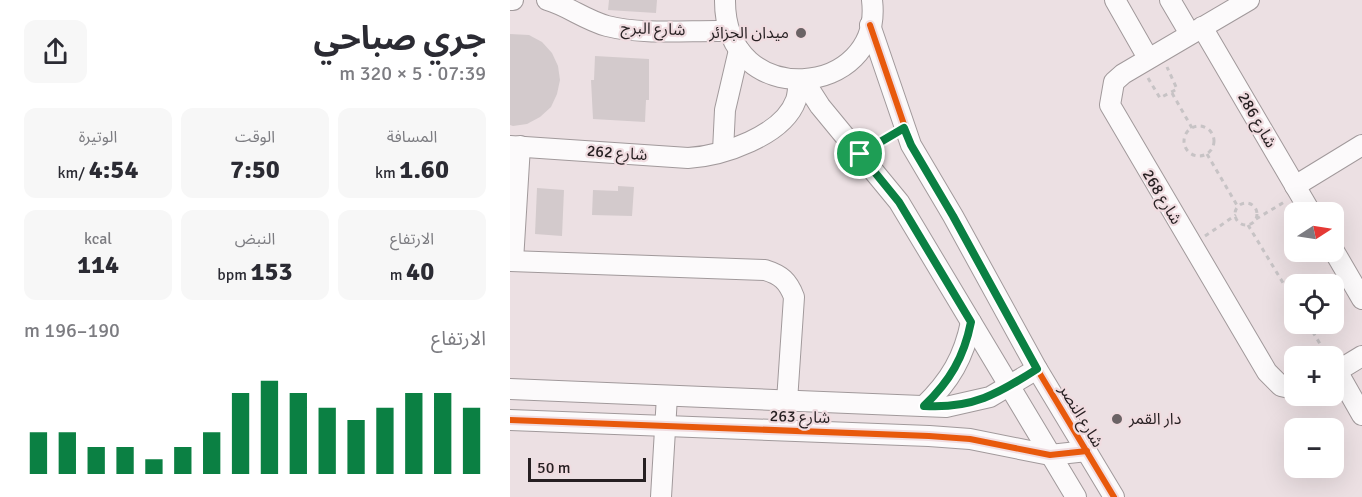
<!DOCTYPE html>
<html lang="ar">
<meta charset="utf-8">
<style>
body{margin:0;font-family:Signika,"Noto Sans Arabic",sans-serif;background:#f7f7f7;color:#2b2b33;direction:rtl;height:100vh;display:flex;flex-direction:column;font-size:22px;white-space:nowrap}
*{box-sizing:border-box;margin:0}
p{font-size:20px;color:#7c7c81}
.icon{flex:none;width:33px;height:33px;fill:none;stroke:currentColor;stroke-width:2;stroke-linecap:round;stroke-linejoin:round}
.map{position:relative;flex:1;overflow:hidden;direction:ltr}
.drawer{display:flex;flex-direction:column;background:#fff;width:510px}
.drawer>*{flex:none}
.needle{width:39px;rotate:78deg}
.tools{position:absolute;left:774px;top:202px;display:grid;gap:12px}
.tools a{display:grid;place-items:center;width:60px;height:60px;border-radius:12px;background:#fff;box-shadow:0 6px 24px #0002;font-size:30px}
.scale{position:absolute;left:18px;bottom:15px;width:118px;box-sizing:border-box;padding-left:6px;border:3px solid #261f21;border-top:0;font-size:16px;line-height:21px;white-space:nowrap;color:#261f21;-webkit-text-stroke:4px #f0dce0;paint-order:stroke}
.pin{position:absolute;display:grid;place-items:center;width:51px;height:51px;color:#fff;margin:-26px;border:3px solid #fff;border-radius:50%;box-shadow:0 2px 6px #0007}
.round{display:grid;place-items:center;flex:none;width:63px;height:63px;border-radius:12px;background:#f7f7f7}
.head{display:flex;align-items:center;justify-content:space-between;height:102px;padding:0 24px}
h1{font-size:33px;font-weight:700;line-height:45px}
.metrics{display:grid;grid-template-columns:repeat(3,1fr);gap:9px;height:102px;padding:6px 24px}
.metrics div{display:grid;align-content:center;border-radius:12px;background:#f7f7f7;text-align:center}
.metrics b{font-size:26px;font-weight:700}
.metrics small{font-size:16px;font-weight:400}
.metrics p{font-size:16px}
.chart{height:168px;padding:12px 24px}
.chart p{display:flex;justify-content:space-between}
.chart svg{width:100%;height:108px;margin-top:6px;stroke:#0b8043;stroke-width:6}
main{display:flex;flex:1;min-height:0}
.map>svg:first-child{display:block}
</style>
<main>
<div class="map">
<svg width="852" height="497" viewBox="0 0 852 497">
<rect width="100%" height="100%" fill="#ece0e3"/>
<g fill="#d3cacc">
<polygon points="99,0 147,0 146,13 98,10"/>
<polygon points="0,34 19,35 32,42 42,53 48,66 50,80 47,94 41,107 30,117 17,124 3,126 0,125"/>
<polygon points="85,56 139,59 139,100 136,100 135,122 83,119 81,80 84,80"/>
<polygon points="108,186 124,187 122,216 82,215 83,190 108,191"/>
<polygon points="27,188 54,190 52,236 25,234"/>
</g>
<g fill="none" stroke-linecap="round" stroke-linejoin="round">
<g stroke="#a1999b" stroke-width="22">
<g id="minor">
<polyline points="0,0 3,0"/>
<path d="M37 0C58 6 75 20 97 26 132 35 181 30 218 31"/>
<path d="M215 0C214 112 374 99 362 0"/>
<polyline points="605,0 638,58"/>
<polyline points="660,0 680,34"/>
<polyline points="739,0 613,74 604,82 600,105 757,372 771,386 784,389"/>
<polyline points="360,25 401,145 443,216 527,369 604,497"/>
<polyline points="692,27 801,213"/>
<polyline points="294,81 310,106 389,202 566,497"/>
<path d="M0 146 178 158C212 156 273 136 286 100 288 94 288 87 289 81"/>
<polyline points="213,151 215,110 229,50"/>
<polyline points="785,186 852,145"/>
<polyline points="824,251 852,299"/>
<path d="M0 261 255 270C271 275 278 281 284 297L277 401"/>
<polyline points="3,261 10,146"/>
<polyline points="827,371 852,415"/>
<polyline points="824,373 852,356"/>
<polyline points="0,389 436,407 480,397 527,369"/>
<path d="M414 406C440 381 454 357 461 322"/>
<polyline points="0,420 419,436 460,439 540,455 577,451"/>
<polyline points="151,497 157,396"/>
</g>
</g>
<g stroke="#c7c3c5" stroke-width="3" stroke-dasharray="4.5 4.5" stroke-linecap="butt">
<polyline points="638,78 650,98 667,89 657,67"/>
<polyline points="662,93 682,128"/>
<circle cx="689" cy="141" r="15"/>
<polyline points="365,145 380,136"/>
<polyline points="697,154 728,207"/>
<circle cx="736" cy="214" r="11"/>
<polyline points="746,219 776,201"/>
<polyline points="738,225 784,301"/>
<polyline points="695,236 726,215"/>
<polyline points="798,324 818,357"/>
</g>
<use href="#minor" stroke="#fcfafb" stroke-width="20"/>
<g stroke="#f0dce0" stroke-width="10">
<g id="cycleway">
<polyline points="360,25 401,145 443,216 527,369 604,497"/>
<polyline points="0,420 419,436 460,439 540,455 577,451"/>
</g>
</g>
<use href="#cycleway" stroke="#e8590c" stroke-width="6"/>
</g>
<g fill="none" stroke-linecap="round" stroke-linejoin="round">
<g stroke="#fff" stroke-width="12">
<path id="route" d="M394 128 401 145 443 216 527 369C488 394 462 409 414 406 440 381 454 357 461 322L389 202 350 154Z"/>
</g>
<use href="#route" stroke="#0b8043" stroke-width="8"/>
</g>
<g fill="#6b6365" stroke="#f0dce0" stroke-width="2">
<circle cx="291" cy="33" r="6"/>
<circle cx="607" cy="419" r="6"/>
</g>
<g text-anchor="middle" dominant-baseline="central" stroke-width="4.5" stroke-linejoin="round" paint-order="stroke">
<g font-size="16" fill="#261f21" stroke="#f0dce0">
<text transform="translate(143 29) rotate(2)">شارع البرج</text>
<text transform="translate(747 120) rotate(60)">شارع 286</text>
<text transform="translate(107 153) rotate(4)">شارع 262</text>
<text transform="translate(652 197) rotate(59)">شارع 268</text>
<text transform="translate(571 416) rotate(59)">شارع النصر</text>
<text transform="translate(290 417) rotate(2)">شارع 263</text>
</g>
<g font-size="16" fill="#261f21" stroke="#f0dce0" text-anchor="end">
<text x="279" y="33">ميدان الجزائر</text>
<text x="619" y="419" text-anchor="start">دار القمر</text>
</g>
</g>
</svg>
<div class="tools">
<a><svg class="needle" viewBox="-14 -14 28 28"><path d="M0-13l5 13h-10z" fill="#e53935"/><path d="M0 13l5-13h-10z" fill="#7c7c81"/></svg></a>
<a><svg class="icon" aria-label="locate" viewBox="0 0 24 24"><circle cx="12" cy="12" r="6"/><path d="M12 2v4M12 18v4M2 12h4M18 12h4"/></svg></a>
<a>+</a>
<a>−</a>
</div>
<div class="scale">50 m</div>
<div class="pin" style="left:350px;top:154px;background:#1e9e55"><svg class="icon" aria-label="arrive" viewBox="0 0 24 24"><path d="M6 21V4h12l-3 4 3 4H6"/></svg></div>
</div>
<section class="drawer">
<div class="head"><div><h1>جري صباحي</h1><p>07:39 · 5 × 320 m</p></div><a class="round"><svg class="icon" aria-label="share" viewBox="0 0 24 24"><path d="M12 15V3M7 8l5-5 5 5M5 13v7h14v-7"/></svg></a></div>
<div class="metrics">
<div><p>المسافة</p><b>1.60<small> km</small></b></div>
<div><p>الوقت</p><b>7:50</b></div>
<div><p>الوتيرة</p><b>4:54<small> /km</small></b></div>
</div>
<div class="metrics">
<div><p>الارتفاع</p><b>40<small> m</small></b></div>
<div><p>النبض</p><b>153<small> bpm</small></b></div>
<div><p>kcal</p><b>114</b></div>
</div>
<div class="chart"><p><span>الارتفاع</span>190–196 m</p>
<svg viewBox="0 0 160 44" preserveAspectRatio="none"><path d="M5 44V27M15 44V27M25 44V33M35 44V33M45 44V38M55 44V33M65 44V27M75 44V11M85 44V6M95 44V11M105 44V17M115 44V22M125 44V17M135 44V11M145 44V11M155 44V17"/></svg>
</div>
</section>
</main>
